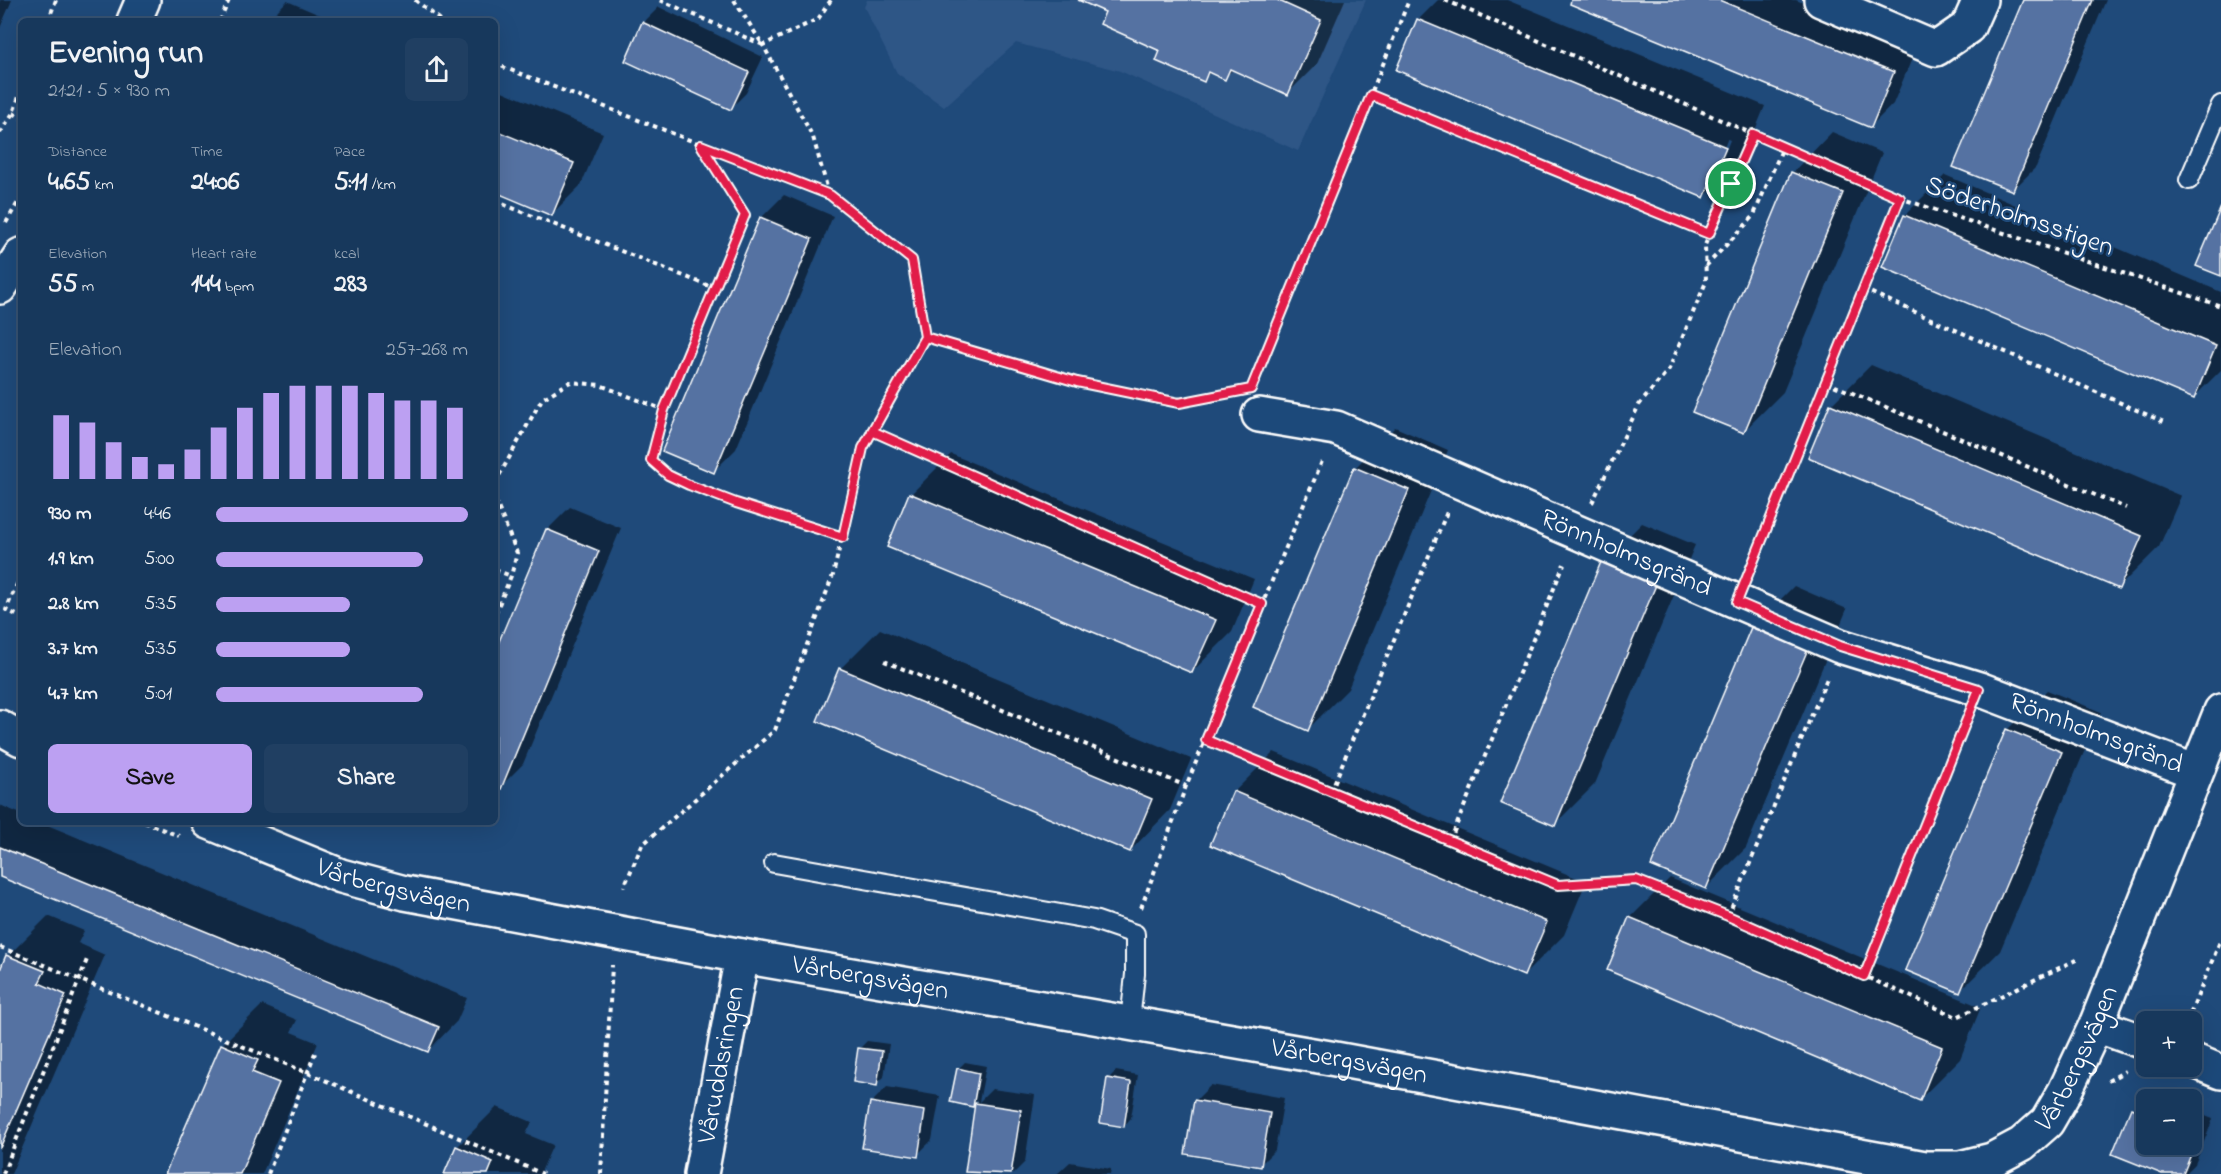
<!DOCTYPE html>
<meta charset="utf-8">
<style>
body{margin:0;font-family:"Indie Flower",sans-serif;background:#203f62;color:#f1f3f6;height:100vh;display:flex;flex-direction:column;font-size:22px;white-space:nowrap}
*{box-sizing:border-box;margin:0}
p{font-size:20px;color:#9eacbb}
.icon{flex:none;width:33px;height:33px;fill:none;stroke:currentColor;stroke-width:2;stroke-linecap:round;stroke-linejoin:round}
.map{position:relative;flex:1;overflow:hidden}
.sheet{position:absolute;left:18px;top:18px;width:480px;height:807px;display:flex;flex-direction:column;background:#17385c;border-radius:9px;box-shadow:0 6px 24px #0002,0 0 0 2px #365272}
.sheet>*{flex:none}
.fabs{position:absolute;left:2136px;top:1011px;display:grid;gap:12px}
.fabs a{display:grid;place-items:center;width:66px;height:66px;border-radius:9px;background:#17385c;box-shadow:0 6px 24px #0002,0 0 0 2px #365272;font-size:30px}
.pin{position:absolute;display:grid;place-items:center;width:51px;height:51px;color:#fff;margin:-26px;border:3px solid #fff;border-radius:50%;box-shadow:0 2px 6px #0007}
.round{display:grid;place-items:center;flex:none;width:63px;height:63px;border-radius:9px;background:#203f62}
.headline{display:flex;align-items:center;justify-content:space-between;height:102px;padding:0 30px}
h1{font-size:33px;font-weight:800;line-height:45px}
.figures{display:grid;grid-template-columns:repeat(3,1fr);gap:9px;height:102px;padding:6px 30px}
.figures div{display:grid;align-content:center}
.figures b{font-size:26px;font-weight:800}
.figures small{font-size:16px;font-weight:400}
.figures p{font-size:16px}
.chart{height:168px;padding:12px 30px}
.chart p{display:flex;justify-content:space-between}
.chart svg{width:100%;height:108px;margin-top:6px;stroke:#bca0f2;stroke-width:6}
.cta{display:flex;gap:12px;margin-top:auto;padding:12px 30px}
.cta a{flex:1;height:69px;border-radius:9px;background:#bca0f2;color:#111;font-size:24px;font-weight:800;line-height:69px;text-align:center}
.cta a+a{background:#203f62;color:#f1f3f6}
ul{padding:0 30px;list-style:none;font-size:20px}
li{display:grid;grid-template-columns:96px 72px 1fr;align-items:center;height:45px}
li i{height:15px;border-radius:8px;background:#bca0f2}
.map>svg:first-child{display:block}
</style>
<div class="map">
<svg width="2221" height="1174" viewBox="0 0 2221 1174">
<rect width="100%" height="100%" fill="#1f4a7a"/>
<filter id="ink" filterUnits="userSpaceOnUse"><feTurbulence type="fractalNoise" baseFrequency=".0167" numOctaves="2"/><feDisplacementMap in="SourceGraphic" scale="12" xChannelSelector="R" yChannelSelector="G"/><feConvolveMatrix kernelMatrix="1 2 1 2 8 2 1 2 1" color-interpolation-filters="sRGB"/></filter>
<g filter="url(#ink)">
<polygon fill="#2f5686" points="867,0 1366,0 1298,151 1120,71 1016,43 944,107 897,73 864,7"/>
<g fill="#0007" fill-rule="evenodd">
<polygon points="0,0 12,0 0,28"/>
<polygon points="1082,0 1345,0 1317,64 1288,93 1234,69 1224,78 1211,72 1203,80 1107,12"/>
<path d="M1438 0H1507L1765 106 1744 157 1704 197 1418 20ZM1727 139 1730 140 1726 150H1723Z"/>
<polygon points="1573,0 1796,0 1916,49 1893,104 1871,126"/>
<polygon points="2025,0 2106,0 2036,167 2013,190"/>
<polygon points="287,1 334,21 267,21"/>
<polygon points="659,7 763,57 746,93 731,108 627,60 643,23"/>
<polygon points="495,88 603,133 581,185 552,214 495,191"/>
<polygon points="1832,132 1882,153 1783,392 1743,432 1792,173"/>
<polygon points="1945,175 2221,292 2221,370 2194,397 1884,266 1905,215"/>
<polygon points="784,195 833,216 736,449 714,471 761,218"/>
<polygon points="1871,365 2181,496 2159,547 2119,587 1831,405"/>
<polygon points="1395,427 1448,450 1348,689 1308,729 1355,468"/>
<polygon points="951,454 1254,579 1232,632 1192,672 889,546 911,494"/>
<polygon points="570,507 621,528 523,764 500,787 495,785 495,655 547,530"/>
<polygon points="1642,523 1695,545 1595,784 1555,824 1602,563"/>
<polygon points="1794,586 1847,609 1746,848 1706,888 1754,626"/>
<polygon points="880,629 1191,759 1170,810 1130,851 840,669"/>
<polygon points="2047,690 2101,712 2000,951 1960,991 2007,730"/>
<polygon points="1274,752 1586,882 1564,935 1524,975 1234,792"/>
<polygon points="0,805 21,814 21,822 40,822 467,998 457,1021 428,1051 0,876"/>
<polygon points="1670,878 1981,1007 1960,1059 1920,1099 1630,918"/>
<polygon points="48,916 84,931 78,943 105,955 11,1174 0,1174 0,974 8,956"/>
<polygon points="262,1005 297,1020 291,1032 318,1043 262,1174 167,1174 222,1045"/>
<polygon points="867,1041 889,1044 884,1077 876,1084 859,1049"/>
<polygon points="965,1062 986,1066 979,1102 992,1089 1035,1095 1025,1162 1013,1174 988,1174 967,1171 977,1100 972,1105 958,1069"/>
<polygon points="1116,1071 1138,1075 1131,1118 1124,1126 1108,1079"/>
<polygon points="1211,1085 1284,1098 1275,1150 1260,1165 1196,1100"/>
<polygon points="887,1087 940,1096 932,1140 917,1155 871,1103"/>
<polygon points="2148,1093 2163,1100 2146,1100 2146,1144 2192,1144 2192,1111 2213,1119 2195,1164 2185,1174 2165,1174 2114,1153 2132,1109"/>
<polygon points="497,1107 532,1122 526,1134 553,1145 540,1174 446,1174 457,1147"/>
<polygon points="1070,1162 1111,1169 1110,1174 1057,1174"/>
</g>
<g fill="#5472a2" stroke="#fff" stroke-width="1.5">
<polygon points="1078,0 1277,0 1321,20 1288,95 1230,69 1225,80 1208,72 1204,82 1156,61 1160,51 1100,24 1105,12"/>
<polygon points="1571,0 1719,0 1894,72 1871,128 1570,4"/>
<polygon points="2023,0 2093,0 2013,191 1953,167"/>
<polygon points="1417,19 1726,147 1704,198 1396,70"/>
<polygon points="642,22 749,72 731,110 625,61"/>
<polygon points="495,130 574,163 552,216 495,192"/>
<polygon points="1791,172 1843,193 1744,433 1692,412"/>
<polygon points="2221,207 2221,276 2196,266"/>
<polygon points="1904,215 2216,346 2194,399 1882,267"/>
<polygon points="760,217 812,239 714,473 662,451"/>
<polygon points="1830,404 2142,536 2119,589 1808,457"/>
<polygon points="1354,467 1409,490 1308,731 1253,707"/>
<polygon points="909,493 1216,620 1192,673 887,547"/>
<polygon points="546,529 599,551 501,789 495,787 495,651"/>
<polygon points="1601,562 1656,585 1555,826 1500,803"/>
<polygon points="1752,625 1808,649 1706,889 1651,866"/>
<polygon points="839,668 1152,799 1130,852 817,721"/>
<polygon points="2006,729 2062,752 1960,993 1905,970"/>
<polygon points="1233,791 1547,922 1524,976 1210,845"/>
<polygon points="0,847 439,1027 428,1052 0,877"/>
<polygon points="1629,917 1942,1047 1920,1101 1607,970"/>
<polygon points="6,955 45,971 39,983 66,995 0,1148 0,970"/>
<polygon points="221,1044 258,1060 252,1072 279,1083 240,1174 165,1174"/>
<polygon points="858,1048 882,1051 877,1086 853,1082"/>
<polygon points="957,1068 979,1073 973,1107 950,1102"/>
<polygon points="1107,1078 1131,1082 1124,1127 1100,1123"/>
<polygon points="1194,1100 1270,1113 1261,1167 1185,1154"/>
<polygon points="870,1102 925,1111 918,1157 862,1148"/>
<polygon points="975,1103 1021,1110 1011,1174 965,1172"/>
<polygon points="2131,1108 2146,1114 2146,1144 2192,1144 2192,1132 2199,1135 2183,1174 2162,1174 2112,1154"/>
<polygon points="456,1146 493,1162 488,1174 444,1174"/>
</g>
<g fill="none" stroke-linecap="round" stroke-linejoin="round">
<g stroke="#fff" stroke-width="22">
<g id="lane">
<polyline points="2189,180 2221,105"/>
<polyline points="774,863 1094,920 1135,934 1135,974 1130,1022"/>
</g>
</g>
<g stroke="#fff" stroke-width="38">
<g id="street">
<polyline points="1821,0 1936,49 1968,27 1980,0"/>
<path id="s1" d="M1259 415 1336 428 1840 646 1979 689 2196 772"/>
<polyline points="2096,1025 2146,1043"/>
<polyline points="2192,1060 2221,1072"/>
<path id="s2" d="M701 1174 742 956"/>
</g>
</g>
<g stroke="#fff" stroke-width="38">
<g id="secondary">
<polyline points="134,21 143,0"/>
<polyline points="0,287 21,255"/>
<polyline points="0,727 21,739"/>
<path id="s3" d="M209 822 341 876 405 893 742 956 1330 1058 1925 1168H1960L1992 1160 2022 1144 2047 1122 2065 1091 2096 1025 2221 711"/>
</g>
</g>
<g stroke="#fff" stroke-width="4" stroke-dasharray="4.5 4.5" stroke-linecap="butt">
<polyline points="415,0 442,21"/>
<polyline points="660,0 763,45"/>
<polyline points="734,0 763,45"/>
<polyline points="1445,0 1900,198 2221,306"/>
<polyline points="48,21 56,0"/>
<polyline points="220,21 229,0"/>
<polyline points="495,61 503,67 830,195 912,259 925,337 863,448 833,575 775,730 642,845 624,887"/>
<polyline points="1371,95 1709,234"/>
<polyline points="13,113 21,118"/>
<polyline points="0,133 13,113 21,91"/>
<polyline points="701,145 745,215 664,410 651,460 667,475 689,485 736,503 843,537"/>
<polyline points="829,194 813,137 763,45 818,19 831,0"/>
<polyline points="495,201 714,288"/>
<polyline points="6,223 21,197"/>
<polyline points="1706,266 1753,217 1783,147"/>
<polyline points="1863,289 2166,423"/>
<polyline points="925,337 1077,382 1179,403 1233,393"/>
<polyline points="1826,382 2126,508"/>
<polyline points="1254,383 1409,0"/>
<polyline points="872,431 1262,604"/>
<polyline points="495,483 542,399 570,382 600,385 664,410"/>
<polyline points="495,500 517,553 511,576 495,614"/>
<polyline points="1592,503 1639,405 1669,369 1706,282 1705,245 1753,134"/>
<polyline points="495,570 511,576"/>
<polyline points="1749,570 1900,198"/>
<polyline points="21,575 6,610 21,617"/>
<polyline points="884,661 1186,786"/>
<polyline points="1206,740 1558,885 1636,880 1728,916 1957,1017 2080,958"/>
<polyline points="1331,791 1447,512"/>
<polyline points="144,822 179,836"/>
<polyline points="1450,841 1564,564"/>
<polyline points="1141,908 1186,786 1323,459"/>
<polyline points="1728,916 1828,676"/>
<polyline points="0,947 308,1073 543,1174"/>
<polyline points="1864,976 1966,721"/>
<polyline points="2187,1022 2221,939"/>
<polyline points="2108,1081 2125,1071"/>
<polyline points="3,1174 88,957"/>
<polyline points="268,1174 315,1053"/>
<polyline points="601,1174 612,965"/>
</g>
<use href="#lane" stroke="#1f4a7a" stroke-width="18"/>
<use href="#street" stroke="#1f4a7a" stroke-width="33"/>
<use href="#secondary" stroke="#1f4a7a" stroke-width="33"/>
</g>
</g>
<g fill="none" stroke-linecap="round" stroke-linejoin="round" filter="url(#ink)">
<g stroke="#fff" stroke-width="12">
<polyline id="route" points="1731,184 1709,234 1371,95 1251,389 1179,403 1077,382 925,337 863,448 843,537 736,503 689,485 668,475 651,460 664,410 745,215 701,145 830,195 912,260 925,337 872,431 1262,604 1206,740 1558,885 1636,880 1728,916 1864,976 1979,689 1840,646 1737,602 1900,198 1753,134 1731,184"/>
</g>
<use href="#route" stroke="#e11d48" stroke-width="8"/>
</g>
<g text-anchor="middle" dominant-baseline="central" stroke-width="5" stroke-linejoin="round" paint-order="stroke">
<g font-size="27" fill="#fff" stroke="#1f4a7a">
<text transform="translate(2019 217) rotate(19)">Söderholmsstigen</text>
<text stroke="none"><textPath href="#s1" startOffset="394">Rönnholmsgränd</textPath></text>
<text stroke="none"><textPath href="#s1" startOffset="898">Rönnholmsgränd</textPath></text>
<text stroke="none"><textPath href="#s3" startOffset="196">Vårbergsvägen</textPath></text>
<text stroke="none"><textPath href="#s3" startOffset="682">Vårbergsvägen</textPath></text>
<text stroke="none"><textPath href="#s3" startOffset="1959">Vårbergsvägen</textPath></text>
<text stroke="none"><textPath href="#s3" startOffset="1168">Vårbergsvägen</textPath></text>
<text stroke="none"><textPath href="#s2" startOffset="111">Våruddsringen</textPath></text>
</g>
</g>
</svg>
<div class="fabs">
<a>+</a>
<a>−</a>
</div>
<div class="pin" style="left:1731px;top:184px;background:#1e9e55"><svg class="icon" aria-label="arrive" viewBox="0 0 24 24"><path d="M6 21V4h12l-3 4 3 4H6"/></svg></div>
<section class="sheet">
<div class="headline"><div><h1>Evening run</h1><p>21:21 · 5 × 930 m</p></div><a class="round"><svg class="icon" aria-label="share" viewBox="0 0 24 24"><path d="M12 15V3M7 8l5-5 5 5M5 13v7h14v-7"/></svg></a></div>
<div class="figures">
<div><p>Distance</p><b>4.65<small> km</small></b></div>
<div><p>Time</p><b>24:06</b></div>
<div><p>Pace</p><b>5:11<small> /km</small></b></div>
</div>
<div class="figures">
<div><p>Elevation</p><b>55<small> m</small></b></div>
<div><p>Heart rate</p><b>144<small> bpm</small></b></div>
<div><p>kcal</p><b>283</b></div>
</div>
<div class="chart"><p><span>Elevation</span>257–268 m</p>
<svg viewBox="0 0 160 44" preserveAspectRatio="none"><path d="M5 44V18M15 44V21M25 44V29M35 44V35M45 44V38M55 44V32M65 44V23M75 44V15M85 44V9M95 44V6M105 44V6M115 44V6M125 44V9M135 44V12M145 44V12M155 44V15"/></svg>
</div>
<ul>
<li><b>930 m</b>4:46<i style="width:100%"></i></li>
<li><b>1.9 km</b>5:00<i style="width:82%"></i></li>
<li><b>2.8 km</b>5:35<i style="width:53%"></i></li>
<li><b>3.7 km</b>5:35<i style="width:53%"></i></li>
<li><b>4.7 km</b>5:01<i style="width:82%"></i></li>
</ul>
<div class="cta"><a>Save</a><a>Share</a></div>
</section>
</div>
